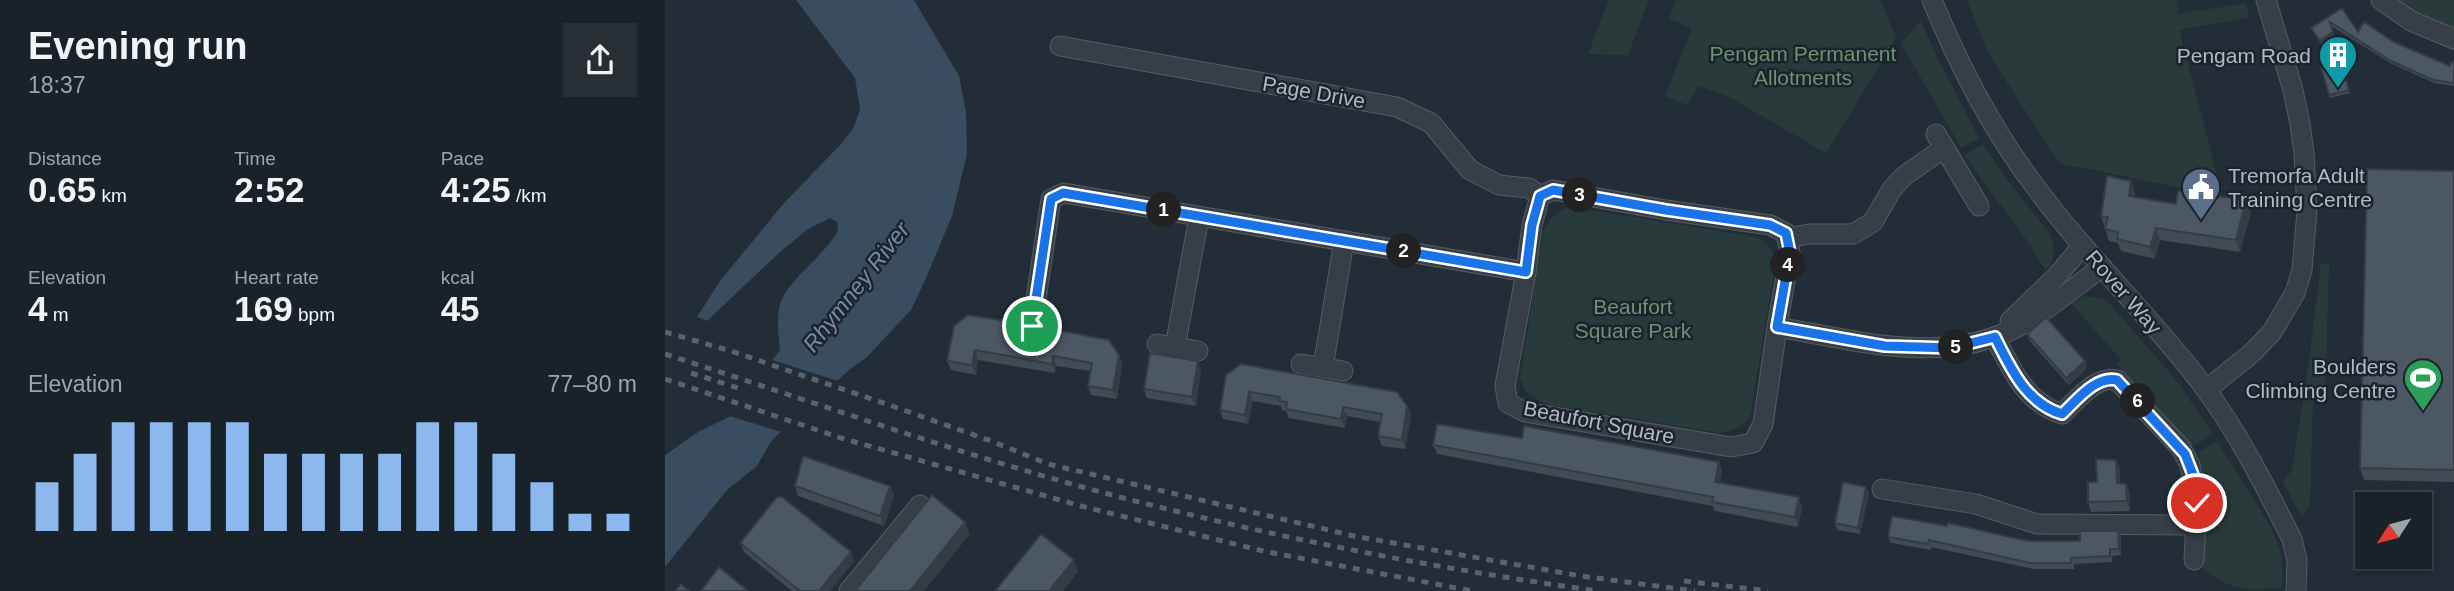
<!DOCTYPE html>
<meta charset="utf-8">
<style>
body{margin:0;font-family:Helvetica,sans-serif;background:#272f35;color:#f1f3f6;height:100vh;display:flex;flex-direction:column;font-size:26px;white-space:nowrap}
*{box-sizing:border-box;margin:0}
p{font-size:23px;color:#9fa4a8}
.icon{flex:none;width:38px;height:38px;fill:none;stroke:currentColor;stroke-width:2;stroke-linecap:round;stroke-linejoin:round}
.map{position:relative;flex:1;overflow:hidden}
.sheet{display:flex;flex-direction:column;background:#1a2229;width:665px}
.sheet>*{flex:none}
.needle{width:46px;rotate:234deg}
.fabs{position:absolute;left:1690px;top:492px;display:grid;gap:14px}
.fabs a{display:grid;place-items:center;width:77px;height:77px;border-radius:0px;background:#1a2229;box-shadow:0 4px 10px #0003,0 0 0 2px #383f46;font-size:35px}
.pin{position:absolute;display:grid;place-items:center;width:60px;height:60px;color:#fff;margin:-30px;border:4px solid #fff;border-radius:50%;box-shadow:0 2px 7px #0007}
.km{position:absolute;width:35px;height:35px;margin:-18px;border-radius:50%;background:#222;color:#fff;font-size:19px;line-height:35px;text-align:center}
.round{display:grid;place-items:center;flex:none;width:74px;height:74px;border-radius:0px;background:#272f35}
.headline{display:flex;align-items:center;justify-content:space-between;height:119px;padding:0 28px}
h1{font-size:38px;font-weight:700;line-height:52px}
.stats{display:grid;grid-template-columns:repeat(3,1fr);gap:10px;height:119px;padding:7px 28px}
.stats div{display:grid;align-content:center}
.stats b{font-size:35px;font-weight:700}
.stats small{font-size:19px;font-weight:400}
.stats p{font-size:19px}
.chart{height:196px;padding:14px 28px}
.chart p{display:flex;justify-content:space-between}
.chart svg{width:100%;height:126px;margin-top:7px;stroke:#8cb8ed;stroke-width:6}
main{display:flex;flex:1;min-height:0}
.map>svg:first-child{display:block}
</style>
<main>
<section class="sheet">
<div class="headline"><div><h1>Evening run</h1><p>18:37</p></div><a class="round"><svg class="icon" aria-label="share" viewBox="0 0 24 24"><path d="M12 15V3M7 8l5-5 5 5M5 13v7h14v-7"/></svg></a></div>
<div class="stats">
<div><p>Distance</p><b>0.65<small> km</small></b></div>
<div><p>Time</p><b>2:52</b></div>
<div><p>Pace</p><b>4:25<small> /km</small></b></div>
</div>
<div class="stats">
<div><p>Elevation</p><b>4<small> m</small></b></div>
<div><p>Heart rate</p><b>169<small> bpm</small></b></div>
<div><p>kcal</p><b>45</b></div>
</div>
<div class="chart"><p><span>Elevation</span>77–80 m</p>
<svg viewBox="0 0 160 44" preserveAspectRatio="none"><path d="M5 44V27M15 44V17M25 44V6M35 44V6M45 44V6M55 44V6M65 44V17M75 44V17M85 44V17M95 44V17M105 44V6M115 44V6M125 44V17M135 44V27M145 44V38M155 44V38"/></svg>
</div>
</section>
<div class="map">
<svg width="1789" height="591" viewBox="0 0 1789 591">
<rect width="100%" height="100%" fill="#232d37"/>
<g fill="#283b3a">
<polygon points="944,0 984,0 963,55 923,54"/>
<polygon points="1011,0 1215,0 1231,38 1161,153 1064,97 1033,86 1023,105 1000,97 1027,28 1004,19"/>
<polygon points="1302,0 1511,0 1514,14 1581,3 1584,17 1514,30 1549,163 1556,196 1394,163 1323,53"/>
<polygon points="1735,0 1789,0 1789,32 1749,12"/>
<polygon points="1256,21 1273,59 1314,138 1296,148 1236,43"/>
<path d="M1318 144 1343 181 1385 234 1389 249 1388 259 1381 271C1358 230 1325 195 1300 155Z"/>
<path d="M907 207 1091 237C1104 242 1110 252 1110 266L1086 411C1082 426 1069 431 1055 433L880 404 860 391 855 377 878 233C885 217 891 211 907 207Z"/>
<polygon points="1656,263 1664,264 1660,396 1648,396 1645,506 1636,516 1618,482 1627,470 1643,368"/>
<polygon points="1422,296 1441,300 1511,380 1548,434 1528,446 1452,364 1456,360 1406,303"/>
<path d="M1552 441C1568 468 1614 532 1617 560 1618 569 1617 579 1617 587 1578 591 1568 591 1537 568L1542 499 1534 452Z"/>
</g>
<path fill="#3a4c5f" d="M131 0H249L294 76 301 112 302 154 287 216 261 278 246 310 201 358 185 369 107 440 92 466 62 490 0 567V455L33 432 68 415 115 350C113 332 110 310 119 295 134 271 159 255 173 231L172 222 165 218 143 229 115 252 42 321 32 317 55 281 119 203 177 143 189 127 195 109 190 78Z"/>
<polygon fill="#232d37" points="104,359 176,382 120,433 61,415 66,413"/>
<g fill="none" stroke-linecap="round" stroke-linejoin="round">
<g stroke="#545c65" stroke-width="21">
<g id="minor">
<path d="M1267 0C1294 66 1326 128 1369 185 1421 256 1487 317 1540 388 1574 434 1601 488 1627 539L1632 560 1631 591"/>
<polyline points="1716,0 1746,21 1789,39"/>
<polyline points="395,46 732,107 766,123 805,170 834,185 864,188 875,196"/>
<polyline points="1271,134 1314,206"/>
<polyline points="1122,238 1144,234 1188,234 1208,222 1227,189 1239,176 1279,148"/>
<polyline points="1345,321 1392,276 1418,245"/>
<polyline points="367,326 386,199 399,193 861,272"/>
<path d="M1112 327 1125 253 1121 233 1105 225 1001 210 888 190 875 196 867 225 861 272 840 386 843 403 860 412 1066 447 1088 443 1098 424 1112 327C1190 340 1280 367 1354 326 1382 311 1411 286 1437 267"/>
<path d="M1330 337C1346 369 1361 403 1397 414 1411 401 1431 375 1452 380L1516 448 1525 465 1532 503 1529 560"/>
<polyline points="492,344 533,351"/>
<polyline points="510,347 534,217"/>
<polyline points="636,364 678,371"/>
<polyline points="658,367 679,241"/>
<polyline points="1541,390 1587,353 1607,332 1630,293 1637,270 1642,211 1639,153 1635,124 1628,90 1601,0"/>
<polyline points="1217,489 1311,504 1372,524 1529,525"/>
<polyline points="184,591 255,505"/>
</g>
</g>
<use href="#minor" stroke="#363e47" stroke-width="19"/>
<g stroke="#59636e" stroke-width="5" stroke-dasharray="7 7" stroke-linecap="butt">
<polyline points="0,332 66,351 227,406 326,441 383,464 689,536 916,576 1030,591"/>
<path d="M0 354C161 406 321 464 486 505 633 542 782 570 933 591"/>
<polyline points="26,373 73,388"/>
<polyline points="0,379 176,438 416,506 598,551 807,591"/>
<polyline points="1019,581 1103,591"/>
</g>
</g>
<g fill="#404b54">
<polygon points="1677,8 1693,32 1729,42 1785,66 1789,62 1789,86 1769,83 1727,64 1666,26 1669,36 1656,44 1646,28"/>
<polygon points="1676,62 1685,93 1665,98 1656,67"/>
<polygon points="1789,171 1789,482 1699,480 1695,468"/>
<polygon points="1466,181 1470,193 1470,197 1511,204 1581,200 1586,212 1575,252 1495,240 1490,259 1456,251 1453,243 1444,241 1436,216"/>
<polygon points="361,329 454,355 457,364 452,399 426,395 423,386 425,371 391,366 390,373 313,360 311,375 286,370 282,361"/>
<polygon points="1362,334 1422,368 1404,385 1364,340"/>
<polygon points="536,370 531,406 482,398 479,389"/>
<polygon points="561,375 742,406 746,415 740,449 717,446 713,436 715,422 682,416 680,428 624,418 621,411 617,410 616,406 588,401 583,424 558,419 555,410"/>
<polygon points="857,438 1054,462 1057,471 1055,483 1137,507 1133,527 1050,511 1048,506 772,454 768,445"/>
<polygon points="1455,470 1455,483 1461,484 1465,493 1465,511 1426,512 1423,502 1432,482"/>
<polygon points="130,486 225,486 229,495 219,526 133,496"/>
<polygon points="1204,493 1195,534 1172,530 1170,523"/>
<polygon points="1223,537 1363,541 1415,541 1456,537 1456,555 1447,556 1447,562 1409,564 1409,569 1368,569 1266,547 1266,550 1226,543"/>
<polygon points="75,543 186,552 189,561 165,591 127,591 79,552"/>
</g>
<g fill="#343d45">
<polygon points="1668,32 1669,36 1656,44 1655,41"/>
<polygon points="1466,181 1470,193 1469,208 1464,196"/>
<polygon points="1581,200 1586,212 1575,252 1571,240"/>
<polygon points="1491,228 1495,240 1490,259 1485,247"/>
<polygon points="310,350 313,360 311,375 307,365"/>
<polygon points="454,355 457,364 452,399 448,390"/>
<polygon points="388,356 391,366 390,373 387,364"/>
<polygon points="533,361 536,370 531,406 527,397"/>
<polygon points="1420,361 1422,368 1404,385 1401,378"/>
<polygon points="584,392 588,401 583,424 580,415"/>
<polygon points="742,406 746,415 740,449 737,440"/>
<polygon points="678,407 682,416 680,428 676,419"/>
<polygon points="1451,460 1455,470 1456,492 1452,483"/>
<polygon points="1054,462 1057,471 1054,491 1050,482"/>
<polygon points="1461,484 1465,493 1465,511 1462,501"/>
<polygon points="225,486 229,495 219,526 215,516"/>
<polygon points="1201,487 1204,493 1195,534 1193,528"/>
<polygon points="1134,497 1137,507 1133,527 1130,517"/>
<polygon points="300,522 305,534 259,591 245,591"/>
<polygon points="1453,531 1456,537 1456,555 1454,549"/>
<polygon points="186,552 189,561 165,591 154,591"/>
<polygon points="409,560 413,572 398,591 384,591"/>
</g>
<g fill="#4b5762" stroke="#343d45" stroke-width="2">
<polygon points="1677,8 1693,32 1699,22 1729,42 1785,66 1786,62 1789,62 1789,83 1768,80 1726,61 1665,22 1668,32 1655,41 1646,28"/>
<polygon points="1676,62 1684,90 1664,95 1656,67"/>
<polygon points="1702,169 1789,171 1789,470 1695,468"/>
<polygon points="1442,176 1466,181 1464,196 1511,204 1513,191 1581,200 1571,240 1491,228 1485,247 1452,239 1453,232 1440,229 1443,217 1436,216"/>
<polygon points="303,315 354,323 361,329 371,326 444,340 454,355 448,390 423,386 427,363 388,356 387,364 310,350 307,365 282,361 289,326"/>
<polygon points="1381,317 1420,361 1401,378 1362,334"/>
<polygon points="485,353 533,361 527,397 479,389"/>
<polygon points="576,364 732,392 742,406 737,440 713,436 717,414 678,407 676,419 621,409 622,402 614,401 615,397 584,392 580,415 555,410 561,375"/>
<polygon points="772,424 857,438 859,426 1054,462 1050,482 1134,497 1130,517 1047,502 1048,497 768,445"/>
<polygon points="138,456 225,486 215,516 130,486"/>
<polygon points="1431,459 1451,460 1452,483 1461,484 1462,501 1423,502 1423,482 1432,482"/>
<polygon points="1178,482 1201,487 1193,528 1170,523"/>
<polygon points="267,495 300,522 245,591 190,591"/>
<polygon points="112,497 117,497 186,552 154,591 135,591 75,543"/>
<polygon points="1227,516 1282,526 1283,523 1363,541 1415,541 1415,531 1453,531 1454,549 1445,549 1445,556 1406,558 1406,563 1365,563 1264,540 1263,544 1223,537"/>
<polygon points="376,534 409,560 384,591 330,591"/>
<polygon points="54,567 83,591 36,591"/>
<polygon points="16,584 24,591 10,591"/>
</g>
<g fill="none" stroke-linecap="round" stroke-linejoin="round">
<g stroke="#fff" stroke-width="14">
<path id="route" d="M367 326 386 199 398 193 861 272 867 225 875 196 888 190 1001 210 1105 225 1121 233 1125 253 1112 327 1220 346 1286 348 1330 337C1346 369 1361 403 1397 414 1411 401 1431 375 1452 380L1520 454 1530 480 1532 503"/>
</g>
<use href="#route" stroke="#1a73e8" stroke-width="9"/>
</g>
<defs>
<g id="building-pin" transform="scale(2.0125)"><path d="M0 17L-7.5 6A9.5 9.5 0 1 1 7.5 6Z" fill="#0f9aa8" stroke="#1c232c"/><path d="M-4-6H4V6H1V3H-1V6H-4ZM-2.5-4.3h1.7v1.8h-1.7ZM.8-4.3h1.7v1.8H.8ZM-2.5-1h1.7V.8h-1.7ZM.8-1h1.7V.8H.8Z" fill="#fff"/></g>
<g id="civic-pin" transform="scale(2.0125)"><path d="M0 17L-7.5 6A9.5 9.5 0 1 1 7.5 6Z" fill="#5c6f8a" stroke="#1c232c"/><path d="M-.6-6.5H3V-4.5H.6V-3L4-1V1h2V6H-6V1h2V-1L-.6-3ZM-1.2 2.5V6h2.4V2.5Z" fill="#fff"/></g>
<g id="stadium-pin" transform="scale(2.0125)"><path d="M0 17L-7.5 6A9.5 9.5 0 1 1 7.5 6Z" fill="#2e9e5b" stroke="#1c232c"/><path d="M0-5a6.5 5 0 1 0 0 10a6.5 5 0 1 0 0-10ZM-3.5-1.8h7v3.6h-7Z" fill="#fff"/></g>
</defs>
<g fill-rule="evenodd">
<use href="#building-pin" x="1673" y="55"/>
<use href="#civic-pin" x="1536" y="187"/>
<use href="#stadium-pin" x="1758" y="378"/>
</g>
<g text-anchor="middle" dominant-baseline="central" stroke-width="5" stroke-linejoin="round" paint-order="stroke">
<g font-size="21" fill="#6b9271" stroke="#1c232c">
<text x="1138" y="53">Pengam Permanent<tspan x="1138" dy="24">Allotments</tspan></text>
<text x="968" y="306">Beaufort<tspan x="968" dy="24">Square Park</tspan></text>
</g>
<g font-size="21" fill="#b1b9c4" stroke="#1c232c" text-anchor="end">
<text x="1646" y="55">Pengam Road</text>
<text x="1563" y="175" text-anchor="start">Tremorfa Adult<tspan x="1563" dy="24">Training Centre</tspan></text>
<text x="1731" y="366">Boulders<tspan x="1731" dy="24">Climbing Centre</tspan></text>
</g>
<g font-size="21" fill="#b1b9c4" stroke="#1c232c">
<text transform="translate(649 92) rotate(10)">Page Drive</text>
<text transform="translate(1459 292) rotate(49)">Rover Way</text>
<text transform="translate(934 422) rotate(11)">Beaufort Square</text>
</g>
<g font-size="23" font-style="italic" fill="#748ca5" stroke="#1c232c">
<text transform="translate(191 287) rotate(-52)">Rhymney River</text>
</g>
</g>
</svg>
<div class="fabs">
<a><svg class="needle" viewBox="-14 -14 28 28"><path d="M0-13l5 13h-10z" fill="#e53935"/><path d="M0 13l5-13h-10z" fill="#9fa4a8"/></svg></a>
</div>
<div class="pin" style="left:367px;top:326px;background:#1e9e55"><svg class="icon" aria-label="arrive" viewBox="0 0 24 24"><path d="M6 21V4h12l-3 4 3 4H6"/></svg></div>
<div class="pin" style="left:1532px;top:503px;background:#d93025"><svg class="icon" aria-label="check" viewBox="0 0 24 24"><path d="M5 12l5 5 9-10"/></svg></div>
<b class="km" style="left:499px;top:210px">1</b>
<b class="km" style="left:739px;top:251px">2</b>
<b class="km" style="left:915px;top:195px">3</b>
<b class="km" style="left:1123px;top:265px">4</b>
<b class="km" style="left:1291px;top:347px">5</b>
<b class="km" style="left:1473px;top:401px">6</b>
</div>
</main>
